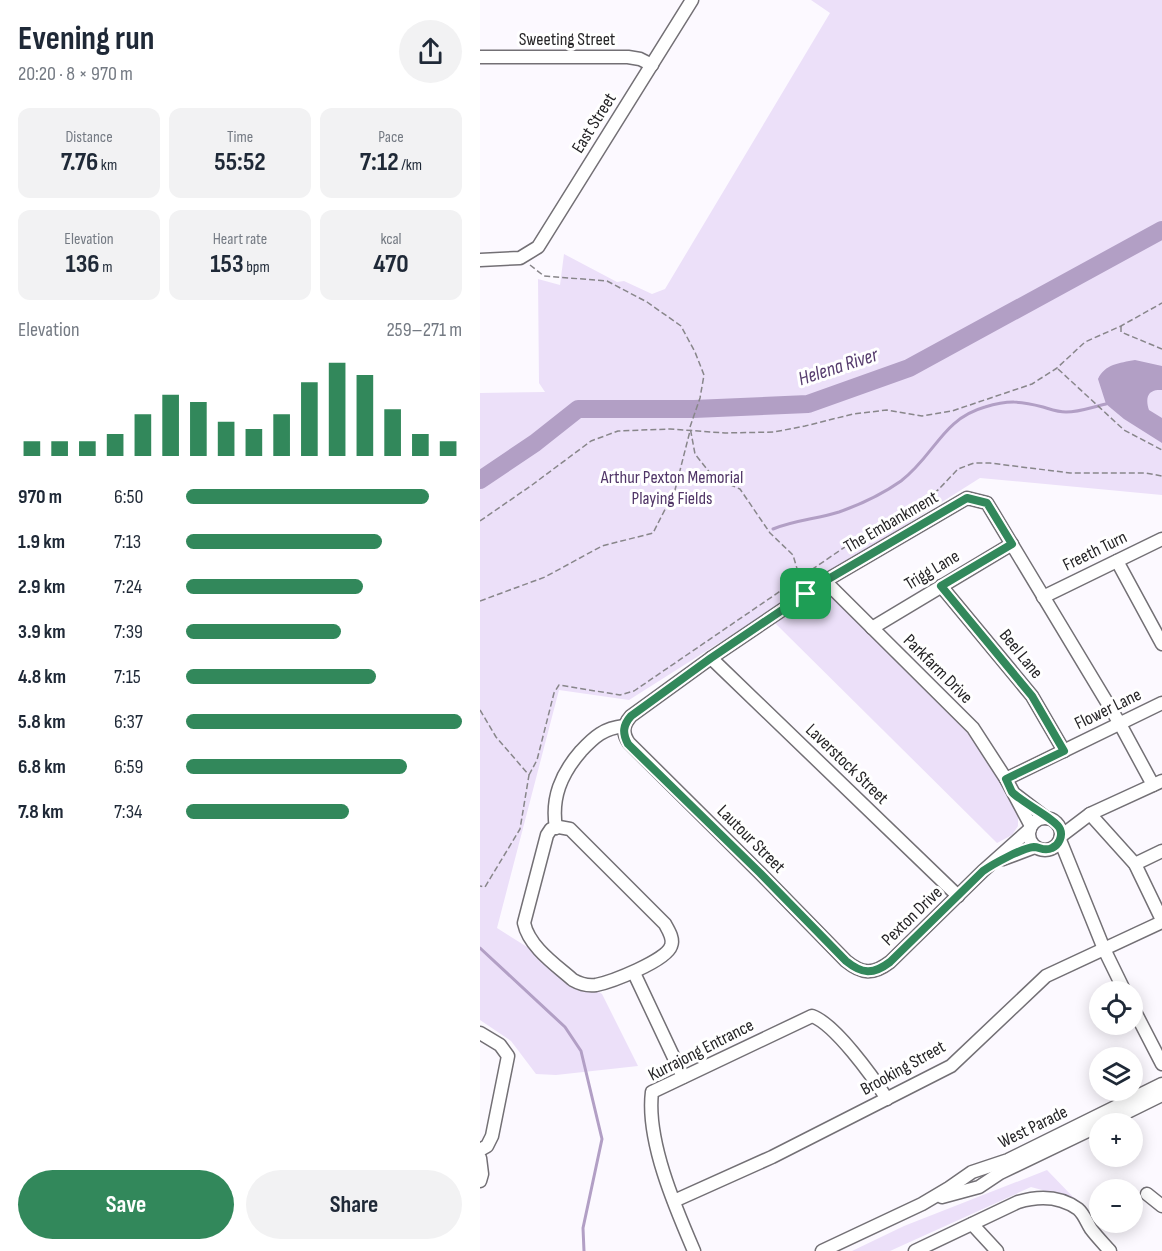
<!DOCTYPE html>
<meta charset="utf-8">
<style>
body{margin:0;font-family:"Sofia Sans Condensed",sans-serif;background:#f2f2f3;color:#1f2937;height:100vh;display:flex;flex-direction:column;font-size:22px;white-space:nowrap}
*{box-sizing:border-box;margin:0}
p{font-size:20px;color:#747a83}
.icon{flex:none;width:33px;height:33px;fill:none;stroke:currentColor;stroke-width:2;stroke-linecap:round;stroke-linejoin:round}
.map{position:relative;flex:1;overflow:hidden}
.drawer{display:flex;flex-direction:column;background:#fff;width:480px}
.drawer>*{flex:none}
.buttons{position:absolute;left:609px;top:981px;display:grid;gap:12px}
.buttons a{display:grid;place-items:center;width:54px;height:54px;border-radius:50%;background:#fff;box-shadow:0 3px 15px #0003;font-size:30px}
.pin{position:absolute;display:grid;place-items:center;width:51px;height:51px;color:#fff;margin:-26px;border-radius:12px;box-shadow:0 3px 9px #0006}
.round{display:grid;place-items:center;flex:none;width:63px;height:63px;border-radius:32px;background:#f2f2f3}
.head{display:flex;align-items:center;justify-content:space-between;height:102px;padding:0 18px}
h1{font-size:33px;font-weight:700;line-height:45px}
.stats{display:grid;grid-template-columns:repeat(3,1fr);gap:9px;height:102px;padding:6px 18px}
.stats div{display:grid;align-content:center;border-radius:12px;background:#f2f2f3;text-align:center}
.stats b{font-size:26px;font-weight:700}
.stats small{font-size:16px;font-weight:400}
.stats p{font-size:16px}
.chart{height:168px;padding:12px 18px}
.chart p{display:flex;justify-content:space-between}
.chart svg{width:100%;height:108px;margin-top:6px;stroke:#32885b;stroke-width:6}
.cta{display:flex;gap:12px;margin-top:auto;padding:12px 18px}
.cta a{flex:1;height:69px;border-radius:36px;background:#32885b;color:#fff;font-size:24px;font-weight:700;line-height:69px;text-align:center}
.cta a+a{background:#f2f2f3;color:#1f2937}
ul{padding:0 18px;list-style:none;font-size:20px}
li{display:grid;grid-template-columns:96px 72px 1fr;align-items:center;height:45px}
li i{height:15px;border-radius:8px;background:#32885b}
main{display:flex;flex:1;min-height:0}
.map>svg:first-child{display:block}
</style>
<main>
<section class="drawer">
<div class="head"><div><h1>Evening run</h1><p>20:20 · 8 × 970 m</p></div><a class="round"><svg class="icon" aria-label="share" viewBox="0 0 24 24"><path d="M12 15V3M7 8l5-5 5 5M5 13v7h14v-7"/></svg></a></div>
<div class="stats">
<div><p>Distance</p><b>7.76<small> km</small></b></div>
<div><p>Time</p><b>55:52</b></div>
<div><p>Pace</p><b>7:12<small> /km</small></b></div>
</div>
<div class="stats">
<div><p>Elevation</p><b>136<small> m</small></b></div>
<div><p>Heart rate</p><b>153<small> bpm</small></b></div>
<div><p>kcal</p><b>470</b></div>
</div>
<div class="chart"><p><span>Elevation</span>259–271 m</p>
<svg viewBox="0 0 160 44" preserveAspectRatio="none"><path d="M5 44V38M15 44V38M25 44V38M35 44V35M45 44V27M55 44V19M65 44V22M75 44V30M85 44V33M95 44V27M105 44V14M115 44V6M125 44V11M135 44V25M145 44V35M155 44V38"/></svg>
</div>
<ul>
<li><b>970 m</b>6:50<i style="width:88%"></i></li>
<li><b>1.9 km</b>7:13<i style="width:71%"></i></li>
<li><b>2.9 km</b>7:24<i style="width:64%"></i></li>
<li><b>3.9 km</b>7:39<i style="width:56%"></i></li>
<li><b>4.8 km</b>7:15<i style="width:69%"></i></li>
<li><b>5.8 km</b>6:37<i style="width:100%"></i></li>
<li><b>6.8 km</b>6:59<i style="width:80%"></i></li>
<li><b>7.8 km</b>7:34<i style="width:59%"></i></li>
</ul>
<div class="cta"><a>Save</a><a>Share</a></div>
</section>
<div class="map">
<svg width="682" height="1251" viewBox="0 0 682 1251">
<rect width="100%" height="100%" fill="#fcf9ff"/>
<g fill="#ece0f9">
<polygon points="331,0 682,0 682,495 500,478 149,700 79,690 17,928 122,994 158,1066 76,1075 56,1074 31,1041 0,1020 0,393 65,392 59,383 58,279 80,285 84,254 137,282 144,281 172,294 185,289 350,13"/>
<polygon points="343,593 352,596 495,740 538,811 538,826 532,835 517,843 294,622 333,595"/>
<polygon points="567,1170 595,1199 551,1187 410,1251 372,1251 424,1226"/>
</g>
<path fill="#b29fc5" d="M655 360 682 366V390C668 389 665 397 669 410L682 418V443L644 419 626 404 618 379C625 364 639 363 655 360Z"/>
<g fill="none" stroke-linecap="round" stroke-linejoin="round">
<g stroke="#b29fc5" stroke-width="3">
<path d="M293 529C315 520 337 519 359 512 379 505 404 493 421 481 455 455 462 419 505 407 528 400 541 401 563 407 570 409 578 412 586 412 600 412 612 407 626 404"/>
<polyline points="0,948 85,1027 101,1051 122,1139 103,1228 104,1251"/>
</g>
<polyline stroke="#b29fc5" stroke-width="18" points="0,480 55,443 98,409 214,409 328,404 429,368 682,230"/>
<g stroke="#737075" stroke-width="15">
<g id="minor">
<polyline points="0,57 148,57 160,59 172,65"/>
<polyline points="0,260 40,258 58,247 212,0"/>
<polyline points="637,561 682,644"/>
<polyline points="345,581 493,728 526,779 551,826"/>
<polyline points="461,586 552,696 584,751"/>
<polyline points="563,597 682,539"/>
<polyline points="392,628 532,544"/>
<polyline points="231,658 478,896"/>
<polyline points="526,779 682,703"/>
<polyline points="536,795 566,818"/>
<polyline points="610,814 655,864 682,920"/>
<circle cx="565" cy="834" r="16"/>
<path d="M79 827 90 829 185 924C189 931 194 939 191 946 186 961 131 982 116 985 108 986 100 984 93 980 76 965 49 947 44 923L67 835 71 829Z"/>
<path d="M76 828C71 798 81 774 101 751 114 737 124 728 144 726"/>
<path d="M550 829 503 871 410 962C393 975 382 974 366 961L280 873 149 743C142 733 143 725 151 716L231 658 345 581 487 498 507 503 640 724 673 785"/>
<polyline points="581,836 610,814 682,781"/>
<polyline points="580,840 624,949 645,992"/>
<polyline points="523,859 555,847"/>
<polyline points="655,864 682,851"/>
<polyline points="154,973 203,1077"/>
<polyline points="652,1006 682,1064"/>
<polyline points="0,1033 20,1045 28,1056 12,1136 7,1146 0,1150"/>
<polyline points="623,1124 682,1095"/>
<polyline points="0,1158 2,1174 0,1181"/>
<polyline points="667,1194 682,1206"/>
<polyline points="462,1197 499,1187 520,1173 620,1125"/>
<polyline points="194,1201 292,1157 471,1066 566,976 682,922"/>
<polyline points="492,1224 517,1251"/>
<path d="M214 1251C195 1207 166 1140 172 1092L332 1016C355 1024 393 1077 407 1099"/>
<polyline points="342,1251 442,1204 469,1188 492,1172 528,1160 682,1084"/>
<path d="M435 1251 538 1202C558 1196 580 1196 598 1209 604 1214 607 1223 611 1229 617 1237 624 1244 630 1251"/>
</g>
</g>
<g stroke="#88868a" stroke-width="1.5" stroke-dasharray="6 3" stroke-linecap="butt">
<polyline points="50,265 64,276 127,281 167,302 201,326 215,352 224,375 220,398 210,427 215,454 234,478 260,489 290,533 313,555 321,582"/>
<polyline points="641,326 641,332 682,349"/>
<polyline points="578,369 644,430 682,450"/>
<polyline points="0,521 52,485 111,441 138,431 190,429 245,433 294,432 325,426 373,414 407,410 442,416 472,411 552,384 577,368 605,342 641,326 682,303"/>
<polyline points="0,601 65,577 122,546 173,533 195,490 210,431"/>
<polyline points="0,710 16,737 49,775 40,829 5,887 0,886"/>
<polyline points="49,775 57,760 74,693 79,685 140,695 154,691 381,536 458,490 478,469 494,463 510,463 590,473 666,473 682,476"/>
</g>
<use href="#minor" stroke="#fff" stroke-width="12"/>
</g>
<g fill="none" stroke-linecap="round" stroke-linejoin="round">
<g stroke="#fff" stroke-width="12">
<path id="route" d="M487 498 507 503 532 544 461 586 552 696 584 751 526 779C528 783 530 788 532 792 541 802 577 820 580 829 583 836 579 845 572 848 564 852 560 847 554 847 542 848 513 864 503 871L410 962C393 975 382 974 366 961L280 873 148 744C142 733 143 725 151 716L231 658 345 581Z"/>
</g>
<use href="#route" stroke="#32885b" stroke-width="8"/>
</g>
<g text-anchor="middle" dominant-baseline="central" stroke-width="6" stroke-linejoin="round" paint-order="stroke">
<g font-size="18" fill="#262527" stroke="#fff">
<text x="87" y="39">Sweeting Street</text>
<text transform="translate(114 123) rotate(-58)">East Street</text>
<text transform="translate(411 522) rotate(-30)">The Embankment</text>
<text transform="translate(615 551) rotate(-26)">Freeth Turn</text>
<text transform="translate(452 570) rotate(-31)">Trigg Lane</text>
<text transform="translate(541 654) rotate(51)">Beel Lane</text>
<text transform="translate(458 669) rotate(45)">Parkfarm Drive</text>
<text transform="translate(628 709) rotate(-26)">Flower Lane</text>
<text transform="translate(367 764) rotate(44)">Laverstock Street</text>
<text transform="translate(271 839) rotate(45)">Lautour Street</text>
<text transform="translate(432 916) rotate(-44)">Pexton Drive</text>
<text transform="translate(221 1050) rotate(-27)">Kurrajong Entrance</text>
<text transform="translate(423 1068) rotate(-29)">Brooking Street</text>
<text transform="translate(553 1127) rotate(-26)">West Parade</text>
</g>
<g font-size="18" fill="#503567" stroke="#fff">
<text x="192" y="477">Arthur Pexton Memorial<tspan x="192" dy="21">Playing Fields</tspan></text>
</g>
<g font-size="20" font-style="italic" fill="#553b6d" stroke="#fff">
<text transform="translate(358 367) rotate(-18)">Helena River</text>
</g>
</g>
</svg>
<div class="buttons">
<a><svg class="icon" aria-label="locate" viewBox="0 0 24 24"><circle cx="12" cy="12" r="6"/><path d="M12 2v4M12 18v4M2 12h4M18 12h4"/></svg></a>
<a><svg class="icon" aria-label="layers" viewBox="0 0 24 24"><path d="M12 4l9 5-9 5-9-5zM3 14l9 5 9-5"/></svg></a>
<a>+</a>
<a>−</a>
</div>
<div class="pin" style="left:326px;top:594px;background:#1e9e55"><svg class="icon" aria-label="arrive" viewBox="0 0 24 24"><path d="M6 21V4h12l-3 4 3 4H6"/></svg></div>
</div>
</main>
